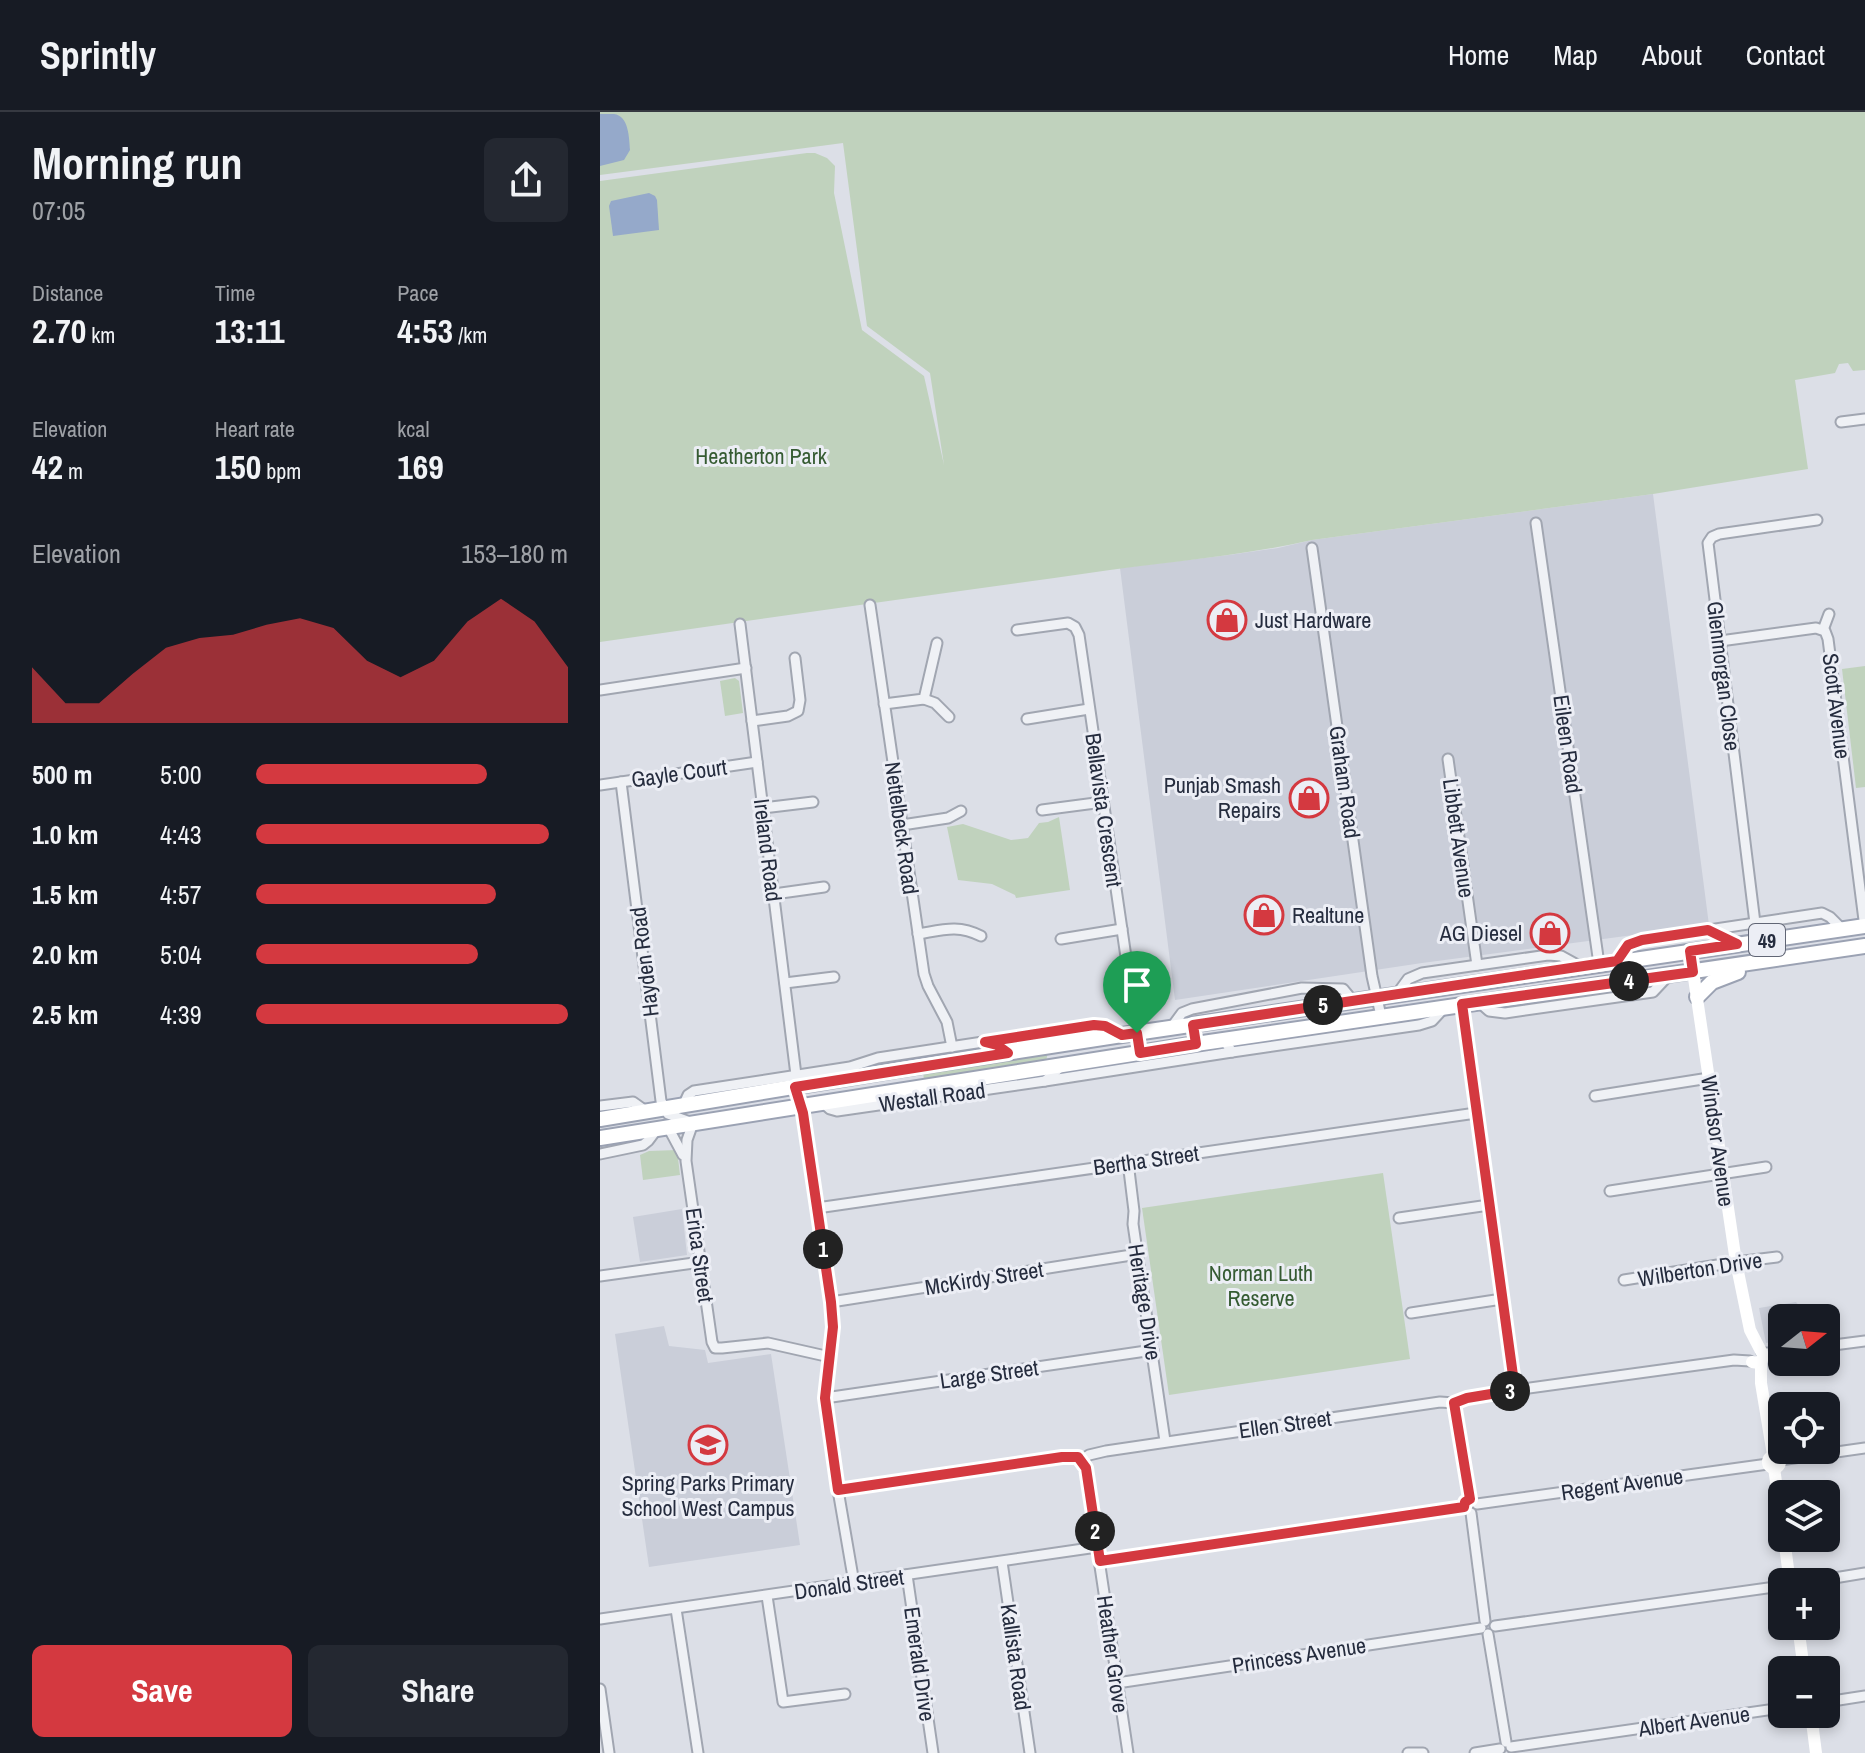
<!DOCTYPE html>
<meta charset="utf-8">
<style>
body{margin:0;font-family:"Archivo Narrow",sans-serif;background:#242831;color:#f1f3f6;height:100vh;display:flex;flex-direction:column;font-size:30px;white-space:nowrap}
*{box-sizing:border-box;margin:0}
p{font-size:26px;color:#9ea1a6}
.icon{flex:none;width:44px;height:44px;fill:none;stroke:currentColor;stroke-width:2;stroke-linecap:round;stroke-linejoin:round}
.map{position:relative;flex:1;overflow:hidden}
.panel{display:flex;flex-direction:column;background:#171b24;width:600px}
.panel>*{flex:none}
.needle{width:52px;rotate:73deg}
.fabs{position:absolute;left:1168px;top:1192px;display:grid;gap:16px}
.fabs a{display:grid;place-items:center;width:72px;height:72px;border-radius:12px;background:#171b24;box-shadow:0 4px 12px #0003;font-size:40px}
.pin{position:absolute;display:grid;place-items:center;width:68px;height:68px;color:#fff;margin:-82px -34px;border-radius:50% 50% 50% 0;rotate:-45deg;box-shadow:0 0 8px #0007}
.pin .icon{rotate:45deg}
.km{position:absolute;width:40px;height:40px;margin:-20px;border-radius:50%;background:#222;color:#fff;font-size:22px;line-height:40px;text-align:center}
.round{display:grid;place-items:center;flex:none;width:84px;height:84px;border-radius:12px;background:#242831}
.overview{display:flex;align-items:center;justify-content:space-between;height:136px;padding:0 32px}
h1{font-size:44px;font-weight:800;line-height:60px}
.figures{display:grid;grid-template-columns:repeat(3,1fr);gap:12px;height:136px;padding:8px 32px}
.figures div{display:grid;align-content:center}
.figures b{font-size:34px;font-weight:800}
.figures small{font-size:22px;font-weight:400}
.figures p{font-size:22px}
.chart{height:224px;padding:16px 32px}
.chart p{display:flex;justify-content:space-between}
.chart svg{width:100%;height:144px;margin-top:8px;fill:#d43940;opacity:.7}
.action{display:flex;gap:16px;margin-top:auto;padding:16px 32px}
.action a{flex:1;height:92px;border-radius:12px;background:#d43940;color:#fff;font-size:32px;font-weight:800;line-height:92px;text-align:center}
.action a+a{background:#242831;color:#f1f3f6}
ul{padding:0 32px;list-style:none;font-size:26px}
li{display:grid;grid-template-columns:128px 96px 1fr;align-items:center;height:60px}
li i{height:20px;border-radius:10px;background:#d43940}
header{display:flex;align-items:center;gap:48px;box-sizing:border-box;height:112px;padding:0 40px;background:#171b24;border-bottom:2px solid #363941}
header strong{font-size:38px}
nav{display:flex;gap:44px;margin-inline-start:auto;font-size:28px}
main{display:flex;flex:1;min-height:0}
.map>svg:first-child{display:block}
</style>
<header>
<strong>Sprintly</strong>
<nav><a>Home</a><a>Map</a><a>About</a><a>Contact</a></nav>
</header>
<main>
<section class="panel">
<div class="overview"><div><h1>Morning run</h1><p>07:05</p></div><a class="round"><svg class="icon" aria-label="share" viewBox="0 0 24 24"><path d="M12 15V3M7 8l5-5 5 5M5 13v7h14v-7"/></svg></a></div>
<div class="figures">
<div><p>Distance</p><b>2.70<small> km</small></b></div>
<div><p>Time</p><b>13:11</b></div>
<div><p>Pace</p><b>4:53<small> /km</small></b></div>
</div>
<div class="figures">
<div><p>Elevation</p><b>42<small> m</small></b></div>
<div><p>Heart rate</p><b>150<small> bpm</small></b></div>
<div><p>kcal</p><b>169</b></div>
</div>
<div class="chart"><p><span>Elevation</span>153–180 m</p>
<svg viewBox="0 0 160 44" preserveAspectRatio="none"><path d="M0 44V27L10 38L20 38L30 29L40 21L50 18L60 17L70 14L80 12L90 15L100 25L110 30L120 25L130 13L140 6L150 13L160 27V44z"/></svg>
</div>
<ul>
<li><b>500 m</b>5:00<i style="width:74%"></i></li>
<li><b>1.0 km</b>4:43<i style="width:94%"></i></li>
<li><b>1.5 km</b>4:57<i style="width:77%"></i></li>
<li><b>2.0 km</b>5:04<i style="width:71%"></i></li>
<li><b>2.5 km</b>4:39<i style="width:100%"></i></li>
</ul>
<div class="action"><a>Save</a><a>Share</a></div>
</section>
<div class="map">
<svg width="1265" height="1641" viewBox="0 0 1265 1641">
<rect width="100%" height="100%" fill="#dcdfe7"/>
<g fill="#caced9">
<polygon points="1053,382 1109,813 822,851 575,888 520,456 629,443 678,436 712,428"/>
<polygon points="82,1097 87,1143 40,1150 33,1105"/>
<polygon points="1196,1190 1200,1195 1201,1206 1182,1206 1182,1228 1166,1231 1159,1196"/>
<polygon points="64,1214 69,1234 105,1238 108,1251 171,1242 200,1433 49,1455 15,1222"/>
</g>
<g fill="#c0d2bd">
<path d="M0 0H1265V258L1253 259 1248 251 1239 252 1235 261 1195 268 1208 357 1053 382 712 428C638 445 563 450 489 461 326 484 163 506 0 530V69L207 41H215L227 46 235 54 234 81 262 218 324 264 344 353 330 261 267 214 243 31 0 63Z"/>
<polygon points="1265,554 1265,675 1256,676 1242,557"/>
<polygon points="135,566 139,569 143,601 125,604 120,569"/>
<polygon points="459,705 470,778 416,786 415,783 392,772 358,768 347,715 363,712 411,728 428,726 439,711 448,710"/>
<polygon points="448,940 446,949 324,968 323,960"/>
<polygon points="77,1038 80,1063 43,1068 40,1043 49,1039"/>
<polygon points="783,1061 810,1247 569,1283 542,1096"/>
</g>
<g fill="#95a9ca">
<path d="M0 2C5 2 9 2 14 2 29 4 29 26 30 38L24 48 0 54Z"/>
<polygon points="49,81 55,84 57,88 59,118 13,124 9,94 11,89"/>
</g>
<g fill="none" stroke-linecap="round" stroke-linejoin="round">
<g stroke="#a1a6b1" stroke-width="13">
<g id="street">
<polyline points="1241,310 1265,307"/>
<polyline points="936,411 999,852"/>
<polyline points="712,436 772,864 781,904"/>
<polyline points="270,493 324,862 328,874 347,910 352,935"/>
<polyline points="140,512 196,963"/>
<polyline points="417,518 468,511 475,515 479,523 540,941"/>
<polyline points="1223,518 1229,502"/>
<polyline points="1120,529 1216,516 1225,519 1228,527 1265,816"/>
<polyline points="0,578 146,556"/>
<polyline points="324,587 335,591 349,605"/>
<polyline points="284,592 324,587 337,531"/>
<polyline points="427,607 489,597"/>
<polyline points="152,609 188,604 198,599 200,588 195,546"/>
<polyline points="848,647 877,853"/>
<polyline points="21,670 61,989 68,1002 93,1011 87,1028 86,1049 112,1230 115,1236 122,1236 168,1231 230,1245"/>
<polyline points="0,673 157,650"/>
<polyline points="163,696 213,690"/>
<polyline points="442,698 503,690"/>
<polyline points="302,713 348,706 361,699"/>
<polyline points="174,782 224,775"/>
<polyline points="1155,811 1108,431 1112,425 1119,422 1217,408"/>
<polyline points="1108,818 1137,832"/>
<path d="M318 822C342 818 358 812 381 824"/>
<polyline points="461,827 522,817"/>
<polyline points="1017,849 1028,833 1042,828 1222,801 1230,805 1243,818"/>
<polyline points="185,871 234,865"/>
<polyline points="797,882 808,867 822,861 948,843 961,844 981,855"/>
<polyline points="880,891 889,899 905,901 1053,880 1069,863"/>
<polyline points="862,892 915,1278"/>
<polyline points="571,916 582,901 592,897 702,876 743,877 753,889"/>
<polyline points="624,928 632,940 819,913 832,909 845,895"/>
<polyline points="445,969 632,940"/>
<polyline points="195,975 203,1001 231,1190 233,1215 225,1286 238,1378 254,1471"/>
<polyline points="995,984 1109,966"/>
<polyline points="222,990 230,997 237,999 445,969 463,953"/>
<polyline points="0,994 33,990 47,1000"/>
<polyline points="83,994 88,983 94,979 250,955 278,946 494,913 505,914 522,923"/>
<polyline points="68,1015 83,1043"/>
<polyline points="0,1042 43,1033 48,1029 57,1017"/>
<polyline points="528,1050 534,1099 533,1112 565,1329"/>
<polyline points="1010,1079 1166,1055"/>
<polyline points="217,1096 876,1001"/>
<polyline points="799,1106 889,1093"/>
<polyline points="0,1164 101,1150"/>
<polyline points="1024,1168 1136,1150 1177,1145"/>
<polyline points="231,1190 538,1142"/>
<polyline points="811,1201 902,1187"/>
<polyline points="1226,1234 1265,1229"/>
<polyline points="1162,1241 1182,1241"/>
<polyline points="225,1286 553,1238"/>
<polyline points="854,1291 870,1387"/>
<polyline points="482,1348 486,1361 528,1641"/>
<polyline points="1180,1348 1265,1336"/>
<polyline points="238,1378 462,1345 475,1344 482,1348 489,1343 506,1339 840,1290 854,1291 867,1286 915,1278 1134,1248 1150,1249"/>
<polyline points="877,1392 1168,1352"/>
<polyline points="871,1401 885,1509"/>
<polyline points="500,1449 864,1395"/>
<polyline points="402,1450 430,1641"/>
<polyline points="307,1463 333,1641"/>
<polyline points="1210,1470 1265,1461"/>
<polyline points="167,1484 183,1590 245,1582"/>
<polyline points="76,1497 98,1641"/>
<polyline points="0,1507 497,1435"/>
<polyline points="895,1514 1182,1474"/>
<polyline points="888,1522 906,1630"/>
<polyline points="517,1571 881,1516"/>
<polyline points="0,1577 9,1641"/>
<polyline points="1226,1590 1265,1584"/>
<polyline points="911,1635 1182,1596"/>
<polyline points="808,1641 823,1641"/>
<polyline points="875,1641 900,1637"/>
</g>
</g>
<g stroke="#9ba2b3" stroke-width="18">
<g id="primary">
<polyline points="1097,885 1112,870 1138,860"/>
<polyline points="0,1007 302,957 522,923 1265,814"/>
<polyline points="0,1026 596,932 1265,834"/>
</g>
</g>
<use href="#street" stroke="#eff1f5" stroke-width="9"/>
<g stroke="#fff" stroke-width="12">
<polyline points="1090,839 1136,1150 1150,1218 1163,1243 1162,1248 1159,1251 1152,1250"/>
<polyline points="1161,1250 1161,1271 1173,1343"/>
<circle cx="1174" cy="1350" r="6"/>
<polyline points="1174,1356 1182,1411"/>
<polyline points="1184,1426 1189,1464"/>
<polyline points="1198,1514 1204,1558"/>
<polyline points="1211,1602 1216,1641"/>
</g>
<use href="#primary" stroke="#fff" stroke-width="14"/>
</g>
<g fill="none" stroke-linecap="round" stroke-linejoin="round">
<g stroke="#fff" stroke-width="16">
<polygon id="route" points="1108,818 1137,832 1090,839 1093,860 862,892 915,1278 867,1286 854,1291 870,1387 865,1390 864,1395 500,1449 486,1356 478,1345 462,1345 238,1378 225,1286 233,1215 231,1190 203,1001 195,975 408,941 397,933 385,930 494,913 505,914 522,923 537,921 540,941 596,932 593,913 1017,849 1028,833 1042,828"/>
</g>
<use href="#route" stroke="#d43940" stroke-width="10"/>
</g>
<defs>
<g id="shop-ring" transform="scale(2)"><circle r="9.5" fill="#eceef5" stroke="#d43940" stroke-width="1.5"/><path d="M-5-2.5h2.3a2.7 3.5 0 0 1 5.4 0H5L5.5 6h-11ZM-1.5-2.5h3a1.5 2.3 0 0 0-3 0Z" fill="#d43940"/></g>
<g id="school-ring" transform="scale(2)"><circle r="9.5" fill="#eceef5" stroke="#d43940" stroke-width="1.5"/><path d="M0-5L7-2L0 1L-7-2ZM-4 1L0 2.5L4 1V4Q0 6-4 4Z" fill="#d43940"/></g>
</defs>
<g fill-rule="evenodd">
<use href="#shop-ring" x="627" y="508"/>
<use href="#shop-ring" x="709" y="686"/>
<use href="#shop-ring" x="664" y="803"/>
<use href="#shop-ring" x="950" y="821"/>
<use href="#school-ring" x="108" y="1333"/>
</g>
<g text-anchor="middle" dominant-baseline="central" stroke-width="6" stroke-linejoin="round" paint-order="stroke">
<rect fill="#eceef5" stroke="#616675" stroke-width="2" x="1149" y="812" width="36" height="32" rx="6"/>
<g font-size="20" font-weight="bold" fill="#252c3e">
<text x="1167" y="828">49</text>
</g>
<g font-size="22" fill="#355b32" stroke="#eceef5">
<text x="161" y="344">Heatherton Park</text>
<text x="661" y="1161">Norman Luth<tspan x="661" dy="25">Reserve</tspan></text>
</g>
<g font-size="22" fill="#252c3e" stroke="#eceef5" text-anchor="start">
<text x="655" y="508">Just Hardware</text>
<text x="681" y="673" text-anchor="end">Punjab Smash<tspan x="681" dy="25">Repairs</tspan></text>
<text x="692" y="803">Realtune</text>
<text x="922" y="821" text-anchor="end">AG Diesel</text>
<text x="108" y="1371" text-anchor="middle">Spring Parks Primary<tspan x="108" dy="25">School West Campus</tspan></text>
</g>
<g font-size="22" fill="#252c3e" stroke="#eceef5">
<text transform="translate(1124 564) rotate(83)">Glenmorgan Close</text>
<text transform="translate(1237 594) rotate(83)">Scott Avenue</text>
<text transform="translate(968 632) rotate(82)">Eileen Road</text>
<text transform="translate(79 661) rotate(-8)">Gayle Court</text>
<text transform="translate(745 670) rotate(82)">Graham Road</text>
<text transform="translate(504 698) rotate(82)">Bellavista Crescent</text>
<text transform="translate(302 716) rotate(82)">Nettelbeck Road</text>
<text transform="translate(859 726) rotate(82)">Libbett Avenue</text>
<text transform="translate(168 738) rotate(83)">Ireland Road</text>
<text transform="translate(44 850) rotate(-97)">Hayden Road</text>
<text transform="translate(332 985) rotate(-8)">Westall Road</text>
<text transform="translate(1118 1029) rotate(82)">Windsor Avenue</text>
<text transform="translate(546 1048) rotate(-8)">Bertha Street</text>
<text transform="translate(100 1143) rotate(82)">Erica Street</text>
<text transform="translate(1100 1157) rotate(-9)">Wilberton Drive</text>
<text transform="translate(384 1166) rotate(-9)">McKirdy Street</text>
<text transform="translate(545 1190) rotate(81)">Heritage Drive</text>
<text transform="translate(389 1262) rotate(-8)">Large Street</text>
<text transform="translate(685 1312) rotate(-8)">Ellen Street</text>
<text transform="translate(1022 1372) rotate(-8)">Regent Avenue</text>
<text transform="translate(249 1472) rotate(-8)">Donald Street</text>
<text transform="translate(513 1542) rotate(82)">Heather Grove</text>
<text transform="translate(699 1543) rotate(-9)">Princess Avenue</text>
<text transform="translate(416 1545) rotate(82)">Kallista Road</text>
<text transform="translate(320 1552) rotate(82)">Emerald Drive</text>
<text transform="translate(1094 1609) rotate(-8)">Albert Avenue</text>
</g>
</g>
</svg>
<div class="fabs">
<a><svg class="needle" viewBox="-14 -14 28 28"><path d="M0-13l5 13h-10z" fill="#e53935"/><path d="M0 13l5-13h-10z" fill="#9ea1a6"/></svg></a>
<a><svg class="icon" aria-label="locate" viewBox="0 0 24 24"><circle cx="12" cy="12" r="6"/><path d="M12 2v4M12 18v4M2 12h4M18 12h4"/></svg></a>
<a><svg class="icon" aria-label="layers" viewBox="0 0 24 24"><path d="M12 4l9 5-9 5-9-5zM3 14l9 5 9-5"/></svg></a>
<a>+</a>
<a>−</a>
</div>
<div class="pin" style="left:537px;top:921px;background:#1e9e55"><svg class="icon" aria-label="arrive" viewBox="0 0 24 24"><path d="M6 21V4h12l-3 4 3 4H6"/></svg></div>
<b class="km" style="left:223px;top:1137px">1</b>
<b class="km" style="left:495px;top:1419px">2</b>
<b class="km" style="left:910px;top:1279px">3</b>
<b class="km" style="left:1029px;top:869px">4</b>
<b class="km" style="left:723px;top:893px">5</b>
</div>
</main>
